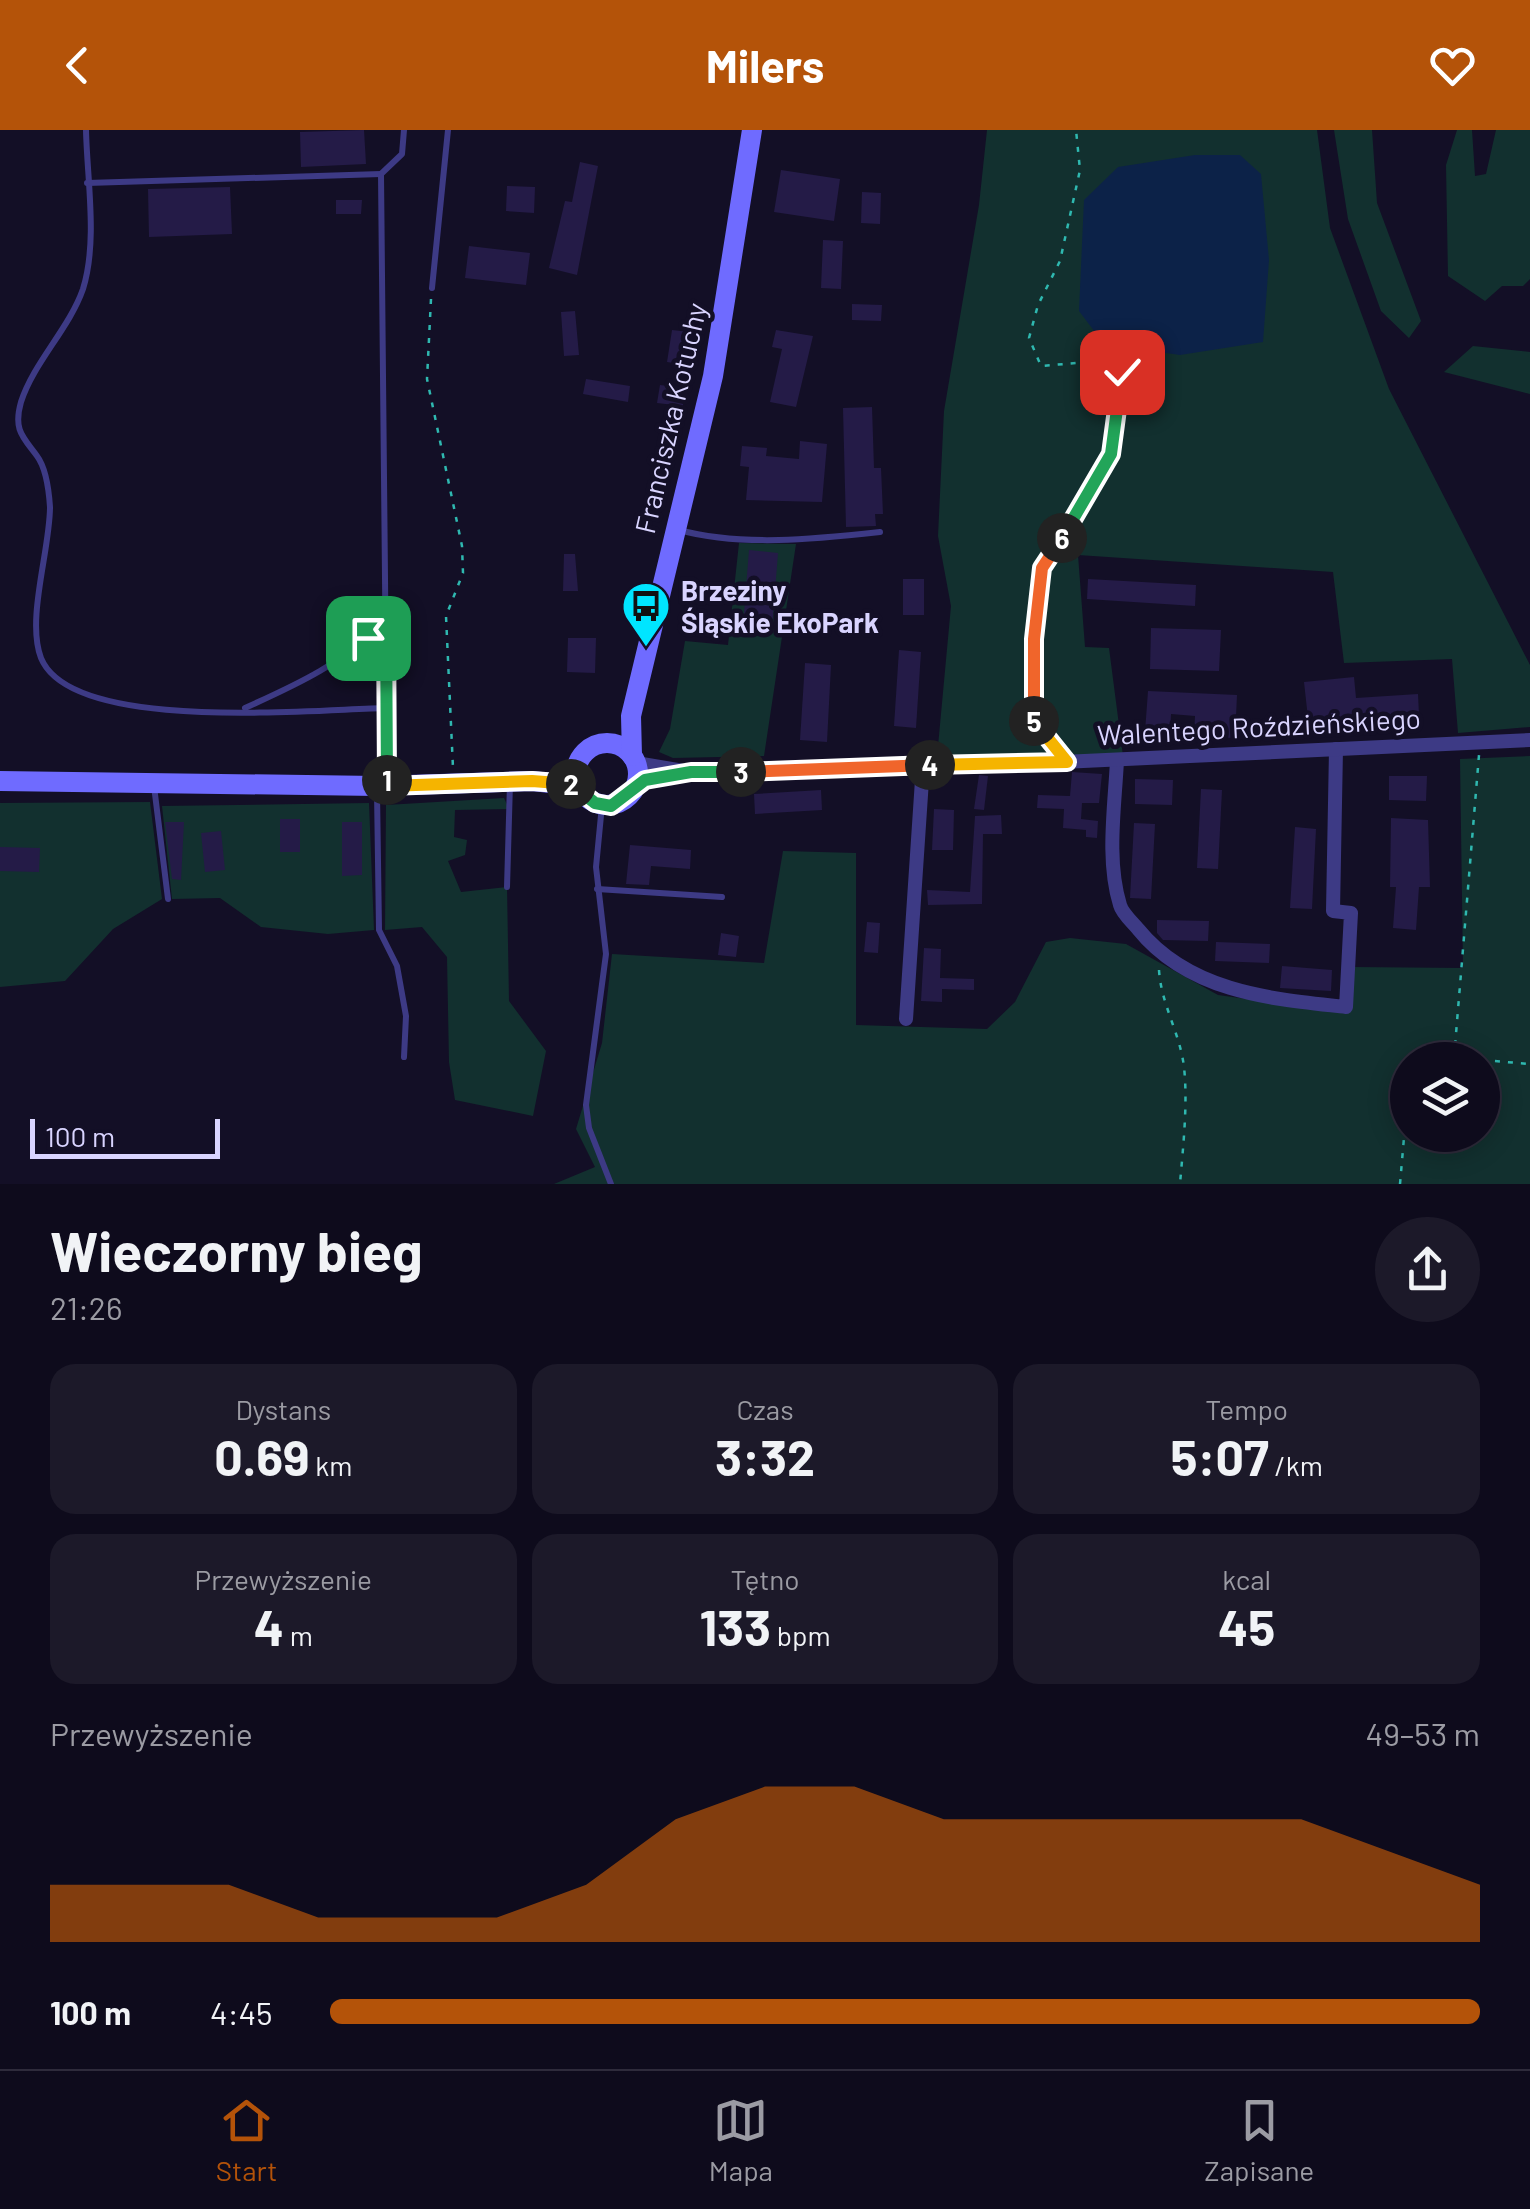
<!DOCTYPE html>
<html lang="pl">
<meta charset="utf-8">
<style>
body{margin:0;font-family:Barlow,sans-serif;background:#1c1929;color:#f1f3f6;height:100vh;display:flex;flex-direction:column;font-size:38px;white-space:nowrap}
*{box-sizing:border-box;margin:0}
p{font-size:32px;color:#9b9ba3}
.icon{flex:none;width:55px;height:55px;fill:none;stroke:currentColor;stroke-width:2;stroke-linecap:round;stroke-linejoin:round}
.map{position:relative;height:1054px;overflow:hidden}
.sheet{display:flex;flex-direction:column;background:#0e0b1c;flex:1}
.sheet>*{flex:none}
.tools{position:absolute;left:1390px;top:912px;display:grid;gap:20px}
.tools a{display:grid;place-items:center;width:110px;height:110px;border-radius:50%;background:#0e0b1c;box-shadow:0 5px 25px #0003,0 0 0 2px #2e2b3b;font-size:50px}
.scale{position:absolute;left:30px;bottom:25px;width:190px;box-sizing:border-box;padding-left:10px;border:5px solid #d9d4ff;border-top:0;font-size:28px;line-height:35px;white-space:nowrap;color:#d9d4ff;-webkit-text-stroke:8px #130f26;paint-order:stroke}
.pin{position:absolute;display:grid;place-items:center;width:85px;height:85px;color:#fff;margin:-42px;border-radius:20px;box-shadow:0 5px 15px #0006}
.km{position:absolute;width:50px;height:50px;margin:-25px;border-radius:50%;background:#222;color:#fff;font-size:28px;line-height:50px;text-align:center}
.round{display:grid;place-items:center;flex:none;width:105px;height:105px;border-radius:52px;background:#1c1929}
.summary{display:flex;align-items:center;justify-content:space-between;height:170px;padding:0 50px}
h1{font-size:55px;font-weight:700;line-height:75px}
.metrics{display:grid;grid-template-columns:repeat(3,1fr);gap:15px;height:170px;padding:10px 50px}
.metrics div{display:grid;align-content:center;border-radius:25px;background:#1c1929;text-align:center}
.metrics b{font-size:50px;font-weight:700}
.metrics small{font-size:28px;font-weight:400}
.metrics p{font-size:28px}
.chart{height:280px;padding:20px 50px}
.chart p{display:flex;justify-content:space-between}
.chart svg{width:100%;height:180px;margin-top:10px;fill:#b45309;opacity:.7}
ul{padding:0 50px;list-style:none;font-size:32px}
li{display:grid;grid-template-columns:160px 120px 1fr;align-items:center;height:75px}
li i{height:25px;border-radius:12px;background:#b45309}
header{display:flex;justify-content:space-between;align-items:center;height:130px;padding:0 50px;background:#b45309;color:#fff;font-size:45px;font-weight:700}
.tabs{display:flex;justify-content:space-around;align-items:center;height:140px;border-top:2px solid #2e2b3b;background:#0e0b1c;font-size:28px;color:#9b9ba3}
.tabs a{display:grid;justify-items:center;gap:5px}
.tabs .active{color:#b45309}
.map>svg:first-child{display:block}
</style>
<header><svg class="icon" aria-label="back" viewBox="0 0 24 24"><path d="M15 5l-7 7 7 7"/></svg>Milers<svg class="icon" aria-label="heart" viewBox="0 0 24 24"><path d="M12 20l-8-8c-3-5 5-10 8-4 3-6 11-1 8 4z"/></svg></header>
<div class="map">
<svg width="1530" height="1054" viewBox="0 0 1530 1054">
<rect width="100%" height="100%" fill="#130f26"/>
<g fill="#12302f" fill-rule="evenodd">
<polygon points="987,0 1317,0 1330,98 1389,259 1530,535 1530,597 1458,603 1452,529 1344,533 1333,442 1078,425 1085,517 1109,518 1123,626 937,627 951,476 938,406 944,281 979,75"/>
<polygon points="1334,0 1372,0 1377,73 1421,191 1409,208 1381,181 1348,89"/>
<polygon points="1457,0 1472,0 1475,46 1486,44 1496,0 1530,0 1530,149 1523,156 1502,156 1485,171 1448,146 1446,35"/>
<polygon points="1473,216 1530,222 1530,264 1444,242"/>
<polygon points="739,413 796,414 764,626 673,628 659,622 670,599 685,511 728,515"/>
<path d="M1530 626V1054H554L595 1037 576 999 602 913 612 824 764 833 783 721 856 723V895L987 899 1015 872 1046 812 1070 808 1126 814 1218 865 1348 883 1351 837 1463 838 1460 629ZM1408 930H1482V1005H1408Z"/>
<polygon points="504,668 509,679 455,680 454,707 467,710 465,725 448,731 461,762 507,757 509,871 546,921 533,986 455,970 449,932 447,827 422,797 385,800 386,675"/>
<polygon points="150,672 162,769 113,799 65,851 0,857 0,673"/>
<polygon points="369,673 374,800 328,804 261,797 220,768 172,769 162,676"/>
</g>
<polygon fill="#0c2248" points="1195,25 1240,25 1261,44 1269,130 1263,212 1180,225 1104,214 1079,181 1084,70 1118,37"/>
<g fill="#241b47">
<polygon points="364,0 366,34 301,37 300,2"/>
<polygon points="580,32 598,36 577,145 549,138 565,71 572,72"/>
<polygon points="781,40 840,49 834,91 774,82"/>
<polygon points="507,56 535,57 534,83 506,81"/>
<polygon points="230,57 232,104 149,107 148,59"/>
<polygon points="862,62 881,63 880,94 861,93"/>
<polygon points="336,70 362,70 361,84 336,84"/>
<polygon points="823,110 843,111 841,159 821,158"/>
<polygon points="469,116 530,123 526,155 465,148"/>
<polygon points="852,174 882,175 881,191 852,190"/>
<polygon points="575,181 579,225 564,226 561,182"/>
<polygon points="672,200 698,203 693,236 667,232"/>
<polygon points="776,200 813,206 796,277 770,272 782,219 772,217"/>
<polygon points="586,249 630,256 628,272 583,264"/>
<polygon points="660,255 684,258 683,276 657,273"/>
<polygon points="872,277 874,338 881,338 883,384 875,384 876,396 846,397 843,278"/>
<polygon points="800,311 827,314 822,372 746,370 749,337 740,336 742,316 767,318 766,326 799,329"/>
<polygon points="749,420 778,423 772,499 743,496"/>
<polygon points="564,424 575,424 578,461 563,461"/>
<rect x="903" y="449" width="21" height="36"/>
<polygon points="1088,449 1196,455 1195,476 1087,469"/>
<polygon points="1151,498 1221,500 1219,541 1150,539"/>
<polygon points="568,508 596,508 595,543 567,542"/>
<polygon points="899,520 921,522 916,598 894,596"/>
<polygon points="805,533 831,535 827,612 800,610"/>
<polygon points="1354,547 1356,568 1418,564 1419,585 1309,597 1304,552"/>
<polygon points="1148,561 1237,565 1235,608 1194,606 1195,586 1171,584 1170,604 1145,602"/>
<polygon points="1072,642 1102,644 1099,673 1082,673 1081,689 1098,691 1097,708 1086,707 1086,700 1063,698 1064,679 1037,678 1038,665 1070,666"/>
<polygon points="979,645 988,646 984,680 974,679"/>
<polygon points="1389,646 1427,646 1426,671 1389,670"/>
<polygon points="1135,649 1173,650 1172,675 1135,674"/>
<polygon points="1201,659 1222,660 1218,739 1197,738"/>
<polygon points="821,660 822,680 755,684 754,664"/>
<polygon points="934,679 954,680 953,720 932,720"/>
<polygon points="1001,685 1002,704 983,704 982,774 928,775 927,760 970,762 975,686"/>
<polygon points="1391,688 1428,690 1430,757 1419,757 1416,800 1393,798 1396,757 1390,757"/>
<rect x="280" y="689" width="20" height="33"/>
<polygon points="165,692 184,692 181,750 172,749"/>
<polygon points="342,692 362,692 362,745 342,746"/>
<polygon points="1134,693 1155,694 1151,769 1130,768"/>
<polygon points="1295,697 1316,699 1312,779 1290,778"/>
<polygon points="221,701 225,740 205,742 201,703"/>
<polygon points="630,715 691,720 690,739 651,736 649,755 626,754"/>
<polygon points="0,717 40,718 39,742 0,741"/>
<polygon points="1157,790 1209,791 1208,811 1163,810 1157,803"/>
<polygon points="867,792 880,793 878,823 864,822"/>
<polygon points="721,803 739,806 736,827 718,825"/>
<polygon points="1216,812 1270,814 1269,833 1215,831"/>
<polygon points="924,818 941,819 940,848 974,849 974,860 942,859 942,872 921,871"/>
<polygon points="1282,836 1332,840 1331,861 1280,858"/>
</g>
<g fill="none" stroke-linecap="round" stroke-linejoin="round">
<g stroke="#2fb8b0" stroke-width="2.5" stroke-dasharray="5 8" stroke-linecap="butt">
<polyline points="431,169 427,249 462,416 463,443 446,486 453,638"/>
<polyline points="1057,619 1032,589 1043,438 1111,324 1122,242 1100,231 1041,236 1029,208 1038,175 1060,131 1080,40 1076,0"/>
<path d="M1159 840C1161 874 1180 903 1184 937 1188 974 1183 1017 1180 1054"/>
<polyline points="1454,928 1479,625"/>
<polyline points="1410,930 1478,930"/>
<polyline points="1482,930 1530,934"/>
<polyline points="1400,1054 1408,961"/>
</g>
<g stroke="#3d3a85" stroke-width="6">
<path d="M86 0C87 49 98 111 83 159 69 199 34 232 21 272 13 300 23 307 37 326 46 338 49 362 50 377 50 420 26 489 41 528 72 604 315 579 387 578"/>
<polyline points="87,53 381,44"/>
<polyline points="432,158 448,0"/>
<path d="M679 400C741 417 816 409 880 402"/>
<path d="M245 578C296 555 347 532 385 489"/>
<polyline points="387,650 381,44 402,24 404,0"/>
<polyline points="154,656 168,769"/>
<polyline points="377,662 379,800 397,836 406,886 404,927"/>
<polyline points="602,675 596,737 606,824 586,975 589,998 611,1054"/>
<polyline points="507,757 510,653"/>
<polyline points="597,759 722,767"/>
</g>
<g stroke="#3d3a85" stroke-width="14">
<path d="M1117 630C1115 675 1106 730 1120 775 1122 783 1132 792 1138 799 1189 862 1270 869 1346 877L1351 783 1333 781 1336 619"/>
<polyline points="636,633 690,642"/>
<polyline points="637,653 691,642 1041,633 1530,610"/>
<polyline points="906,889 923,635"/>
</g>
<g stroke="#6f6bff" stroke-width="20">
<circle cx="607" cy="644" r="31"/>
<polyline points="632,626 631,586 713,246 752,0"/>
<polyline points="0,651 377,656 532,651 578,656"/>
</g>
</g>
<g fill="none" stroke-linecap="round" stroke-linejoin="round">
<g stroke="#fff" stroke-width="20">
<polyline id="split-1" points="368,508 386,488 387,650"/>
</g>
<g stroke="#fff" stroke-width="20">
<polyline id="split-2" points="387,650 387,656 532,651 571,654"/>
</g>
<g stroke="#fff" stroke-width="20">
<polyline id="split-3" points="571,654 595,673 611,676 645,650 691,642 741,642"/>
</g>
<g stroke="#fff" stroke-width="20">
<polyline id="split-4" points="741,642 930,635"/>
</g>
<g stroke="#fff" stroke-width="20">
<polyline id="split-5" points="930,635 1067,632 1034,591"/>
</g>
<g stroke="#fff" stroke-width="20">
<polyline id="split-6" points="1034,591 1034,509 1042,438 1062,408"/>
</g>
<g stroke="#fff" stroke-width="20">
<polyline id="split-7" points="1062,408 1111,324 1122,242"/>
</g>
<use href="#split-1" stroke="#22a559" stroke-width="12"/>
<use href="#split-2" stroke="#f5b400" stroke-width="12"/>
<use href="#split-3" stroke="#22a559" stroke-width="12"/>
<use href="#split-4" stroke="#f0652b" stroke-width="12"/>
<use href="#split-5" stroke="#f5b400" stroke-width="12"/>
<use href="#split-6" stroke="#f0652b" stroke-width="12"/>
<use href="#split-7" stroke="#22a559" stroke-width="12"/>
</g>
<defs>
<g id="bus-pin" transform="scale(2.5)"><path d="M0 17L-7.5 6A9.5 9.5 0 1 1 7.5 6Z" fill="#00e5ff" stroke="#130f26"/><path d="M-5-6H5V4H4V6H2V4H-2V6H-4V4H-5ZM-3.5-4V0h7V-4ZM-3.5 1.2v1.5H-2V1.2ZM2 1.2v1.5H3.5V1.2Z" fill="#111"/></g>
</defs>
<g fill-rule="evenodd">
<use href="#bus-pin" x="646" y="476"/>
</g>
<g text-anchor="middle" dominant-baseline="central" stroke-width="9" stroke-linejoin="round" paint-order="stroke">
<g font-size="28" fill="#d9d4ff" stroke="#130f26">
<text transform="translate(670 288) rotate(-77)">Franciszka Kotuchy</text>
<text transform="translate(1259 596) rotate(-3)">Walentego Roździeńskiego</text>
</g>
<g font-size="28" font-weight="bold" fill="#d9d4ff" stroke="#130f26" text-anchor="start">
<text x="681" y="460">Brzeziny<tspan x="681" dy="32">Śląskie EkoPark</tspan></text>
</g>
</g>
</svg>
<div class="tools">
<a><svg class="icon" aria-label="layers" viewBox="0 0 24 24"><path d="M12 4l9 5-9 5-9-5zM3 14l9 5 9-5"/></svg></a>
</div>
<div class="scale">100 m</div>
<div class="pin" style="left:368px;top:508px;background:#1e9e55"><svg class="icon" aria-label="arrive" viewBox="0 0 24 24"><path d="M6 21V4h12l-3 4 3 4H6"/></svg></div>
<div class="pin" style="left:1122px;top:242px;background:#d93025"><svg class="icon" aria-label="check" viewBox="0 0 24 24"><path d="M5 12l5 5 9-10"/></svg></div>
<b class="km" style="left:387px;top:650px">1</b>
<b class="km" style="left:571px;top:654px">2</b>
<b class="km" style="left:741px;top:642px">3</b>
<b class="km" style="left:930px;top:635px">4</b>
<b class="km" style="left:1034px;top:591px">5</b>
<b class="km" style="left:1062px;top:408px">6</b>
</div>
<section class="sheet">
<div class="summary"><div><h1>Wieczorny bieg</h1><p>21:26</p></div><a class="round"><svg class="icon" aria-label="share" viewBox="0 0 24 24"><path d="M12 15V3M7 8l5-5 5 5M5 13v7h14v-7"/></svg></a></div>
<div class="metrics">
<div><p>Dystans</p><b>0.69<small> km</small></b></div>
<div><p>Czas</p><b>3:32</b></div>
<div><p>Tempo</p><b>5:07<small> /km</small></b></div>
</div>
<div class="metrics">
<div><p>Przewyższenie</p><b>4<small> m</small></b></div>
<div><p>Tętno</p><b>133<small> bpm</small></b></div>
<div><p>kcal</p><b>45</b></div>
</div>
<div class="chart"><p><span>Przewyższenie</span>49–53 m</p>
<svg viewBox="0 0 160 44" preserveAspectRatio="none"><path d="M0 44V30L10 30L20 30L30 38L40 38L50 38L60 30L70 14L80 6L90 6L100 14L110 14L120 14L130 14L140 14L150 22L160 30V44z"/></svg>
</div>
<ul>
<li><b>100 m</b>4:45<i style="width:100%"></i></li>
</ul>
</section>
<nav class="tabs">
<a class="active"><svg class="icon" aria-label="home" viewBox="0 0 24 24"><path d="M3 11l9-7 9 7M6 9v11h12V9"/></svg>Start</a>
<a><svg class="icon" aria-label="map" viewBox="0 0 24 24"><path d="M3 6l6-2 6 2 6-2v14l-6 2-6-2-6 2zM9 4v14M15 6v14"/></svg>Mapa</a>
<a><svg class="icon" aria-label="saved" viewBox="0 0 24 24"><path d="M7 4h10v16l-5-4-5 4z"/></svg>Zapisane</a>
</nav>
